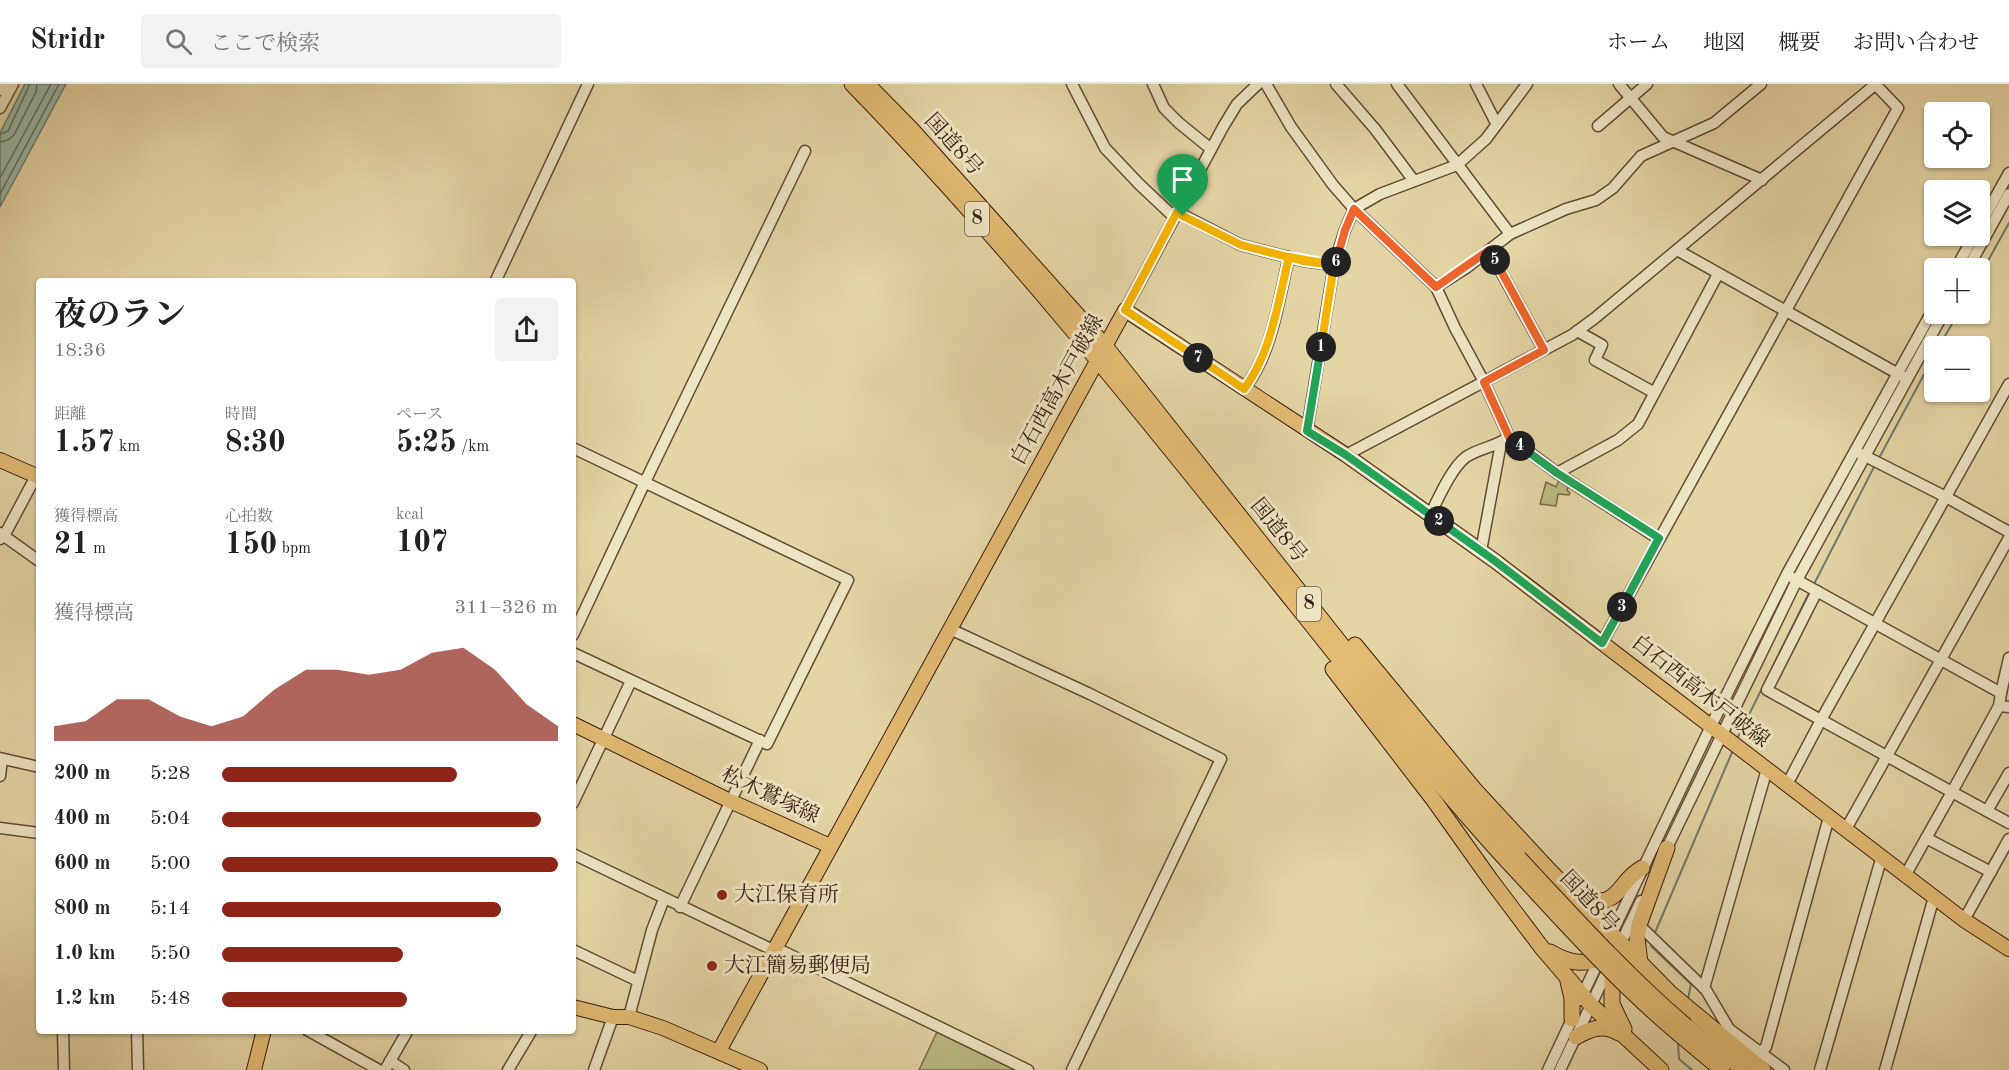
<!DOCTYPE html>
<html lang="ja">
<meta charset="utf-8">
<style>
body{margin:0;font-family:"Old Standard TT","Noto Serif JP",serif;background:#f2f2f2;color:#222;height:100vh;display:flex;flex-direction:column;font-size:22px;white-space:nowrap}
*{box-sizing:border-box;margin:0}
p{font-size:20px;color:#767676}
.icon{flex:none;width:33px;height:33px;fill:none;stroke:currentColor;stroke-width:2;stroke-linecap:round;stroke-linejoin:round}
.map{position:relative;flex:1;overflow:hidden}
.panel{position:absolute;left:36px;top:194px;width:540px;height:756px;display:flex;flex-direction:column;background:#fff;border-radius:6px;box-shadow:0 2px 4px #0004}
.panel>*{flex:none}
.controls{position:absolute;left:1924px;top:18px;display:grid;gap:12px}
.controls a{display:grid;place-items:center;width:66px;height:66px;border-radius:6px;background:#fff;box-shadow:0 2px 4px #0004;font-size:30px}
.pin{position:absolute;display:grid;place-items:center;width:51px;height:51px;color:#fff;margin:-62px -26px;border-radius:50% 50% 50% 0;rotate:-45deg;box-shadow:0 0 6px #0007}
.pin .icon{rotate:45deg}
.km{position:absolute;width:30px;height:30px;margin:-15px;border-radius:50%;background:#222;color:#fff;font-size:16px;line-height:30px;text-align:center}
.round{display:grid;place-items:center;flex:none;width:63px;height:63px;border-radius:6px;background:#f2f2f2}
.summary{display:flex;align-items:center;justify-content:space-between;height:102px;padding:0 18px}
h1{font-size:33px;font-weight:700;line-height:45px}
.stats{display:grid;grid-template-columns:repeat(3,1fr);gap:9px;height:102px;padding:6px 18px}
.stats div{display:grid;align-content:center}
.stats b{font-size:30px;font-weight:700}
.stats small{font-size:16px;font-weight:400}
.stats p{font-size:16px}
.chart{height:168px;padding:12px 18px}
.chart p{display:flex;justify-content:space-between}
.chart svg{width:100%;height:108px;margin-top:6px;fill:#8f2418;opacity:.7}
ul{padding:0 18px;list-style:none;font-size:20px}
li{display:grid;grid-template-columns:96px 72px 1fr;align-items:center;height:45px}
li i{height:15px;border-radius:8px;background:#8f2418}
header{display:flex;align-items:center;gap:36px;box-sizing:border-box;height:84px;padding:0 30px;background:#fff;border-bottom:2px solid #e0e0e0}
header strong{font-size:28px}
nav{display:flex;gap:33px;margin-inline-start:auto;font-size:21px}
.search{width:420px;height:54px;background:#f2f2f2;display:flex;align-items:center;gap:15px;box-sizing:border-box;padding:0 21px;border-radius:6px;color:#767676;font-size:22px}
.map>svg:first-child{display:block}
</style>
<header>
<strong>Stridr</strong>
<div class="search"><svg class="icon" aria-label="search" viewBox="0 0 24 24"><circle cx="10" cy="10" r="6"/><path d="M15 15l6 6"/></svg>ここで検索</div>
<nav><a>ホーム</a><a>地図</a><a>概要</a><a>お問い合わせ</a></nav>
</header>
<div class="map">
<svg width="2009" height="986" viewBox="0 0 2009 986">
<rect width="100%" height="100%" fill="#e4d5a4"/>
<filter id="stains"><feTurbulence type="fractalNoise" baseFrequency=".00333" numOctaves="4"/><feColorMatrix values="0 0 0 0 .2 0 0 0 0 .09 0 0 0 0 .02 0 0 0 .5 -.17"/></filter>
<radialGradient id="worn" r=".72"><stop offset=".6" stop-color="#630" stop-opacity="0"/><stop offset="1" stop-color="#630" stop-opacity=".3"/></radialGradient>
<g fill="#bbbb81" stroke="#7a6c4a" stroke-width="1.5">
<polygon points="1559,396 1569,401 1567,406 1570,409 1569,411 1558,410 1556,422 1540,420 1546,398 1556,403"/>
<polygon points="937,948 1015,986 919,986"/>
</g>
<polygon fill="#95b8a9" stroke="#717a6d" stroke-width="1.5" points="25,0 66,0 0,123 0,49"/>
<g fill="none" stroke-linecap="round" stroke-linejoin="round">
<g stroke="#686b5e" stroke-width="1.5">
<polyline points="0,50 8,47 30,0"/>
<polyline points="0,58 8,56 14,51 36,8 37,0"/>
<polyline points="0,94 51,0"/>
<polyline points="0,110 59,0"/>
</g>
<g stroke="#717a6d" stroke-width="2">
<polyline points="1980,191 2009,139"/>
<polyline points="1939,262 1958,230"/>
<polyline points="1879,374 1935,270"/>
<polyline points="1813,502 1875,381"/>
<polyline points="1737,655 1810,507"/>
<polyline points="1654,851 1733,666"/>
<polyline points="1652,860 1651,862 1691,900 1688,915"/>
<polyline points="1678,958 1679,975 1692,986"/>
</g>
<g stroke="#644c36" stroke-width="13">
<g id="minor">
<polyline points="1072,0 1105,64 1139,100 1174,133"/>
<polyline points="1153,0 1164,24 1179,39 1211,65"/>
<polyline points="1266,0 1291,43 1333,101 1354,125 1436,203 1455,244 1484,298 1509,353 1557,389 1659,455"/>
<polyline points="1336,0 1375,45 1414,97"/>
<polyline points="1397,0 1510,150"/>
<polyline points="1476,0 1496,39"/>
<polyline points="1619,0 1663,53 1762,96"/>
<polyline points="0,6 3,0"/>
<polyline points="0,24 13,0"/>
<polyline points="1598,42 1647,0"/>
<polyline points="1177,128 1241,161 1303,177 1334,181"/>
<polyline points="1980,141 2009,89"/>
<polyline points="1489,166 1544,266"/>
<polyline points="1677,166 1902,292"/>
<polyline points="1956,184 1974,152"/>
<polyline points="1968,184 2009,110"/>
<polyline points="496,196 588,0"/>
<polyline points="1436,203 1466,184 1510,150 1566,125 1596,116 1613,104 1641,72 1714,39 1761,0"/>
<polyline points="1125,226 1223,43 1237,20 1258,0"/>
<polyline points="1577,247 1602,261 1595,276 1653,308"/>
<path d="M1244 305C1273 268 1278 217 1289 173"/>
<polyline points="1307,347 1334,181 1345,146 1354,125 1380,110 1457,81 1486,55 1527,0"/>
<polyline points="573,364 848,496 767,660 573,569"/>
<polyline points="1861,370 1946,413 2009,448"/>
<polyline points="1346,371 1572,251 1595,234 1876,0"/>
<polyline points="1557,389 1618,356 1638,340 1718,190"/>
<path d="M1430 431C1438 415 1452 383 1466 373 1479 364 1496 363 1509 353"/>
<polyline points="0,449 39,477"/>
<polyline points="0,455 4,452 36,392"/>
<polyline points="1481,467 1501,359"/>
<polyline points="1793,494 2001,609 1999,622 2009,623"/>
<polyline points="950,545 1090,610 1221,675 1072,986"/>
<polyline points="573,551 645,398 805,67"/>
<polyline points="1602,559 1898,24 1875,0"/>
<polyline points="2001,609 2009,574"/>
<polyline points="1999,622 1952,708 2009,739"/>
<polyline points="0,674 39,683"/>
<polyline points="0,692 2,675"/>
<polyline points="1791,693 1821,636 1767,606 1817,507"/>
<polyline points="573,719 631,597"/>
<polyline points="1987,727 2009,689"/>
<polyline points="0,744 39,749"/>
<polyline points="1846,745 2009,454"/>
<polyline points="1926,754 1991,788"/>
<polyline points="573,770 773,866"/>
<polyline points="1664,770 1797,496 1943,230"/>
<polyline points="1906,790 1952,708 1821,636 2009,300"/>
<polyline points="680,823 760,656"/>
<polyline points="1964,836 2009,755"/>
<polyline points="1639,841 1706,906 1729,945 1784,986"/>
<polyline points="774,863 1028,986"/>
<polyline points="1618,865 1641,817"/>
<polyline points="573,866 638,897"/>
<polyline points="1704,904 1767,685"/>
<polyline points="1580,916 1711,642 1787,490 1935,222"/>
<polyline points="629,933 652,846 664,815"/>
<polyline points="63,946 64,986"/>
<polyline points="137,946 138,986"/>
<polyline points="307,946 379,986"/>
<polyline points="1760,969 1766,963 1829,733"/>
<polyline points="390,977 404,986"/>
<polyline points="385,986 408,946"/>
<polyline points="508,986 532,946"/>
<polyline points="594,986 613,933"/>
<polyline points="1548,986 1574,931"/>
<polyline points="1560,986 1610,881"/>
<polyline points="1820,986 1882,772"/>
<polyline points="1885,986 1934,813"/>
</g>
</g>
<g stroke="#3a1e12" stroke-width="16">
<g id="major">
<polyline points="0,376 39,393"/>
<polyline points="573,640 730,717 830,762"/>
<polyline points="573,923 613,933 629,933 663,944 760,986"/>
<polyline points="719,967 1125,226 1346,371 1495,477 1964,836 2009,865"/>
<polyline points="254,986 264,946"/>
</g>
</g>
<g stroke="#3a1e12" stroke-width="17">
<g id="highway">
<path d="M852 0C1011 163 1152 342 1295 520 1366 608 1434 698 1511 781"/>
<polyline points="867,0 912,46 1105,262 1375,603 1519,774"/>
<polyline points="1355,561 1474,705 1548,785 1670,909 1763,986"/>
<polyline points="1333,585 1433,715 1490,795 1542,864 1591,921 1661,986"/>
<path d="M1578 813C1622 827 1614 800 1642 784"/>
<path d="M1550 868C1570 880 1588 883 1608 869"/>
<polyline points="1612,879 1612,920 1624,945"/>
<polyline points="1640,879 1637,854 1639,841 1667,764"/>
<polyline points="1568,897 1572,914 1572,935"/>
<polyline points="1686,942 1744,986"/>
<polyline points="1679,950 1722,986"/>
<path d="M1576 953C1591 944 1604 940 1619 949"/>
</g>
</g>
<use href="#minor" stroke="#ede4c4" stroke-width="10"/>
<use href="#major" stroke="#e2ba72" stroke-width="14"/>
<use href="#highway" stroke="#e2ba72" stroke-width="15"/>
<g stroke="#3a1e12" stroke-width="17" stroke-linecap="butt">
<g id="highway-bridge">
<path d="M1519 774C1573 832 1626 891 1686 942"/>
<path d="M1511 781C1565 839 1618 899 1679 950"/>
</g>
</g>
<use href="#highway-bridge" stroke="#e2ba72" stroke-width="15"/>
</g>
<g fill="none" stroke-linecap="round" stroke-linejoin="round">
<g stroke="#fff" stroke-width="12">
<polyline id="split-1" points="1183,132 1241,161 1303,177 1334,181 1321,263"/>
</g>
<g stroke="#fff" stroke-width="12">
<polyline id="split-2" points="1321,263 1307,347 1346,371 1439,437"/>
</g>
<g stroke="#fff" stroke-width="12">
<polyline id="split-3" points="1439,437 1495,477 1602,559 1622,523"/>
</g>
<g stroke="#fff" stroke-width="12">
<polyline id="split-4" points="1520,362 1557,389 1659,454 1622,523"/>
</g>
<g stroke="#fff" stroke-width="12">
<polyline id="split-5" points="1495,176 1544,266 1484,298 1509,353 1520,362"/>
</g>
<g stroke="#fff" stroke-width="12">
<polyline id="split-6" points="1336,178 1345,146 1354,125 1436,203 1489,166 1495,176"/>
</g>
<g stroke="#fff" stroke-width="12">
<path id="split-7" d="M1198 274 1244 305C1272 268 1278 217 1289 173L1334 181 1336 178"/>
</g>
<g stroke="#fff" stroke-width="12">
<polyline id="split-8" points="1183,132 1177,128 1125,226 1198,274"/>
</g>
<use href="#split-1" stroke="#f5b400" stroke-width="8"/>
<use href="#split-2" stroke="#22a559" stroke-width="8"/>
<use href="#split-3" stroke="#22a559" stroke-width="8"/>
<use href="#split-4" stroke="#22a559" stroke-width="8"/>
<use href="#split-5" stroke="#f0652b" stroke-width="8"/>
<use href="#split-6" stroke="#f0652b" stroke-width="8"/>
<use href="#split-7" stroke="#f5b400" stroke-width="8"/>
<use href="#split-8" stroke="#f5b400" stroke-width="8"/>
</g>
<g fill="#8f2418" stroke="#ede4c4" stroke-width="2">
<circle cx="722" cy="811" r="6"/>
<circle cx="712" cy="882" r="6"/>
</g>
<g text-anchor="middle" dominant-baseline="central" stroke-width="6" stroke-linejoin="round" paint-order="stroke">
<g fill="#ede4c4" stroke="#705947" stroke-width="1.5">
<rect x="965" y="118" width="24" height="34" rx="4.5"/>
<rect x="1297" y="503" width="24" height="34" rx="4.5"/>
</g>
<g font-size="20" font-weight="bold" fill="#3a1e12">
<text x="977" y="135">8</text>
<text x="1309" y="520">8</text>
</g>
<g font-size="21" fill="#3a1e12" stroke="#ede4c4">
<text transform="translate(953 61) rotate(48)">国道8号</text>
<text transform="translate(1058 306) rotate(-61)">白石西高木戸破線</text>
<text transform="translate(1278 447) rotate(51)">国道8号</text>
<text transform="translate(1700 608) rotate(38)">白石西高木戸破線</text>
<text transform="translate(770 712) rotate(25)">松木鷲塚線</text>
<text transform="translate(1589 818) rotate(47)">国道8号</text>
</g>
<g font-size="21" fill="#3a1e12" stroke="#ede4c4" text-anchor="start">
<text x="734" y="811">大江保育所</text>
<text x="724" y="882">大江簡易郵便局</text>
</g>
</g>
<rect width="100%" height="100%" filter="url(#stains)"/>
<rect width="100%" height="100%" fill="url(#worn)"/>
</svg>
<div class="controls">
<a><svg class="icon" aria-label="locate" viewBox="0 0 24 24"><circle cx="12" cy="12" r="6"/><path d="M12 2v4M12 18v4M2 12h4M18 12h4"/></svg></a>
<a><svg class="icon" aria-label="layers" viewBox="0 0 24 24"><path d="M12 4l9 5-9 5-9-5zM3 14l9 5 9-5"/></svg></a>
<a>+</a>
<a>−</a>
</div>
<div class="pin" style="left:1183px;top:132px;background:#1e9e55"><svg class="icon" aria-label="arrive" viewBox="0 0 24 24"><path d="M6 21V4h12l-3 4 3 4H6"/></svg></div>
<b class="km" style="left:1321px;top:263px">1</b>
<b class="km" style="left:1439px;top:437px">2</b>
<b class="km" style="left:1622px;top:523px">3</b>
<b class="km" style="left:1520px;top:362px">4</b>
<b class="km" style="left:1495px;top:176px">5</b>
<b class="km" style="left:1336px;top:178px">6</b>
<b class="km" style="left:1198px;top:274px">7</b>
<section class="panel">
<div class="summary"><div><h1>夜のラン</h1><p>18:36</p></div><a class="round"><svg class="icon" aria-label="share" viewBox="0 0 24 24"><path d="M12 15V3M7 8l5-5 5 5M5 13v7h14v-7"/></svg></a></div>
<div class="stats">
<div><p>距離</p><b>1.57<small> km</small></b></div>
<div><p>時間</p><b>8:30</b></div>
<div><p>ペース</p><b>5:25<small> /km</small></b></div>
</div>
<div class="stats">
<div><p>獲得標高</p><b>21<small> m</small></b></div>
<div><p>心拍数</p><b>150<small> bpm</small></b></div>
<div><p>kcal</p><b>107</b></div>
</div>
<div class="chart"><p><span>獲得標高</span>311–326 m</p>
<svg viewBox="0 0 160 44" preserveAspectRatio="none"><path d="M0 44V38L10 36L20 27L30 27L40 34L50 38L60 34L70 23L80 15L90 15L100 17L110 15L120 8L130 6L140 15L150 29L160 38V44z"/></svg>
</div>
<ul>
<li><b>200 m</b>5:28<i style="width:70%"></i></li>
<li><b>400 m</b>5:04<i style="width:95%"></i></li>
<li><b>600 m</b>5:00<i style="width:100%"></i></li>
<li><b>800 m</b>5:14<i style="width:83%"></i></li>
<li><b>1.0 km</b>5:50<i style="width:54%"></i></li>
<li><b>1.2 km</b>5:48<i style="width:55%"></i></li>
</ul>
</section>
</div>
